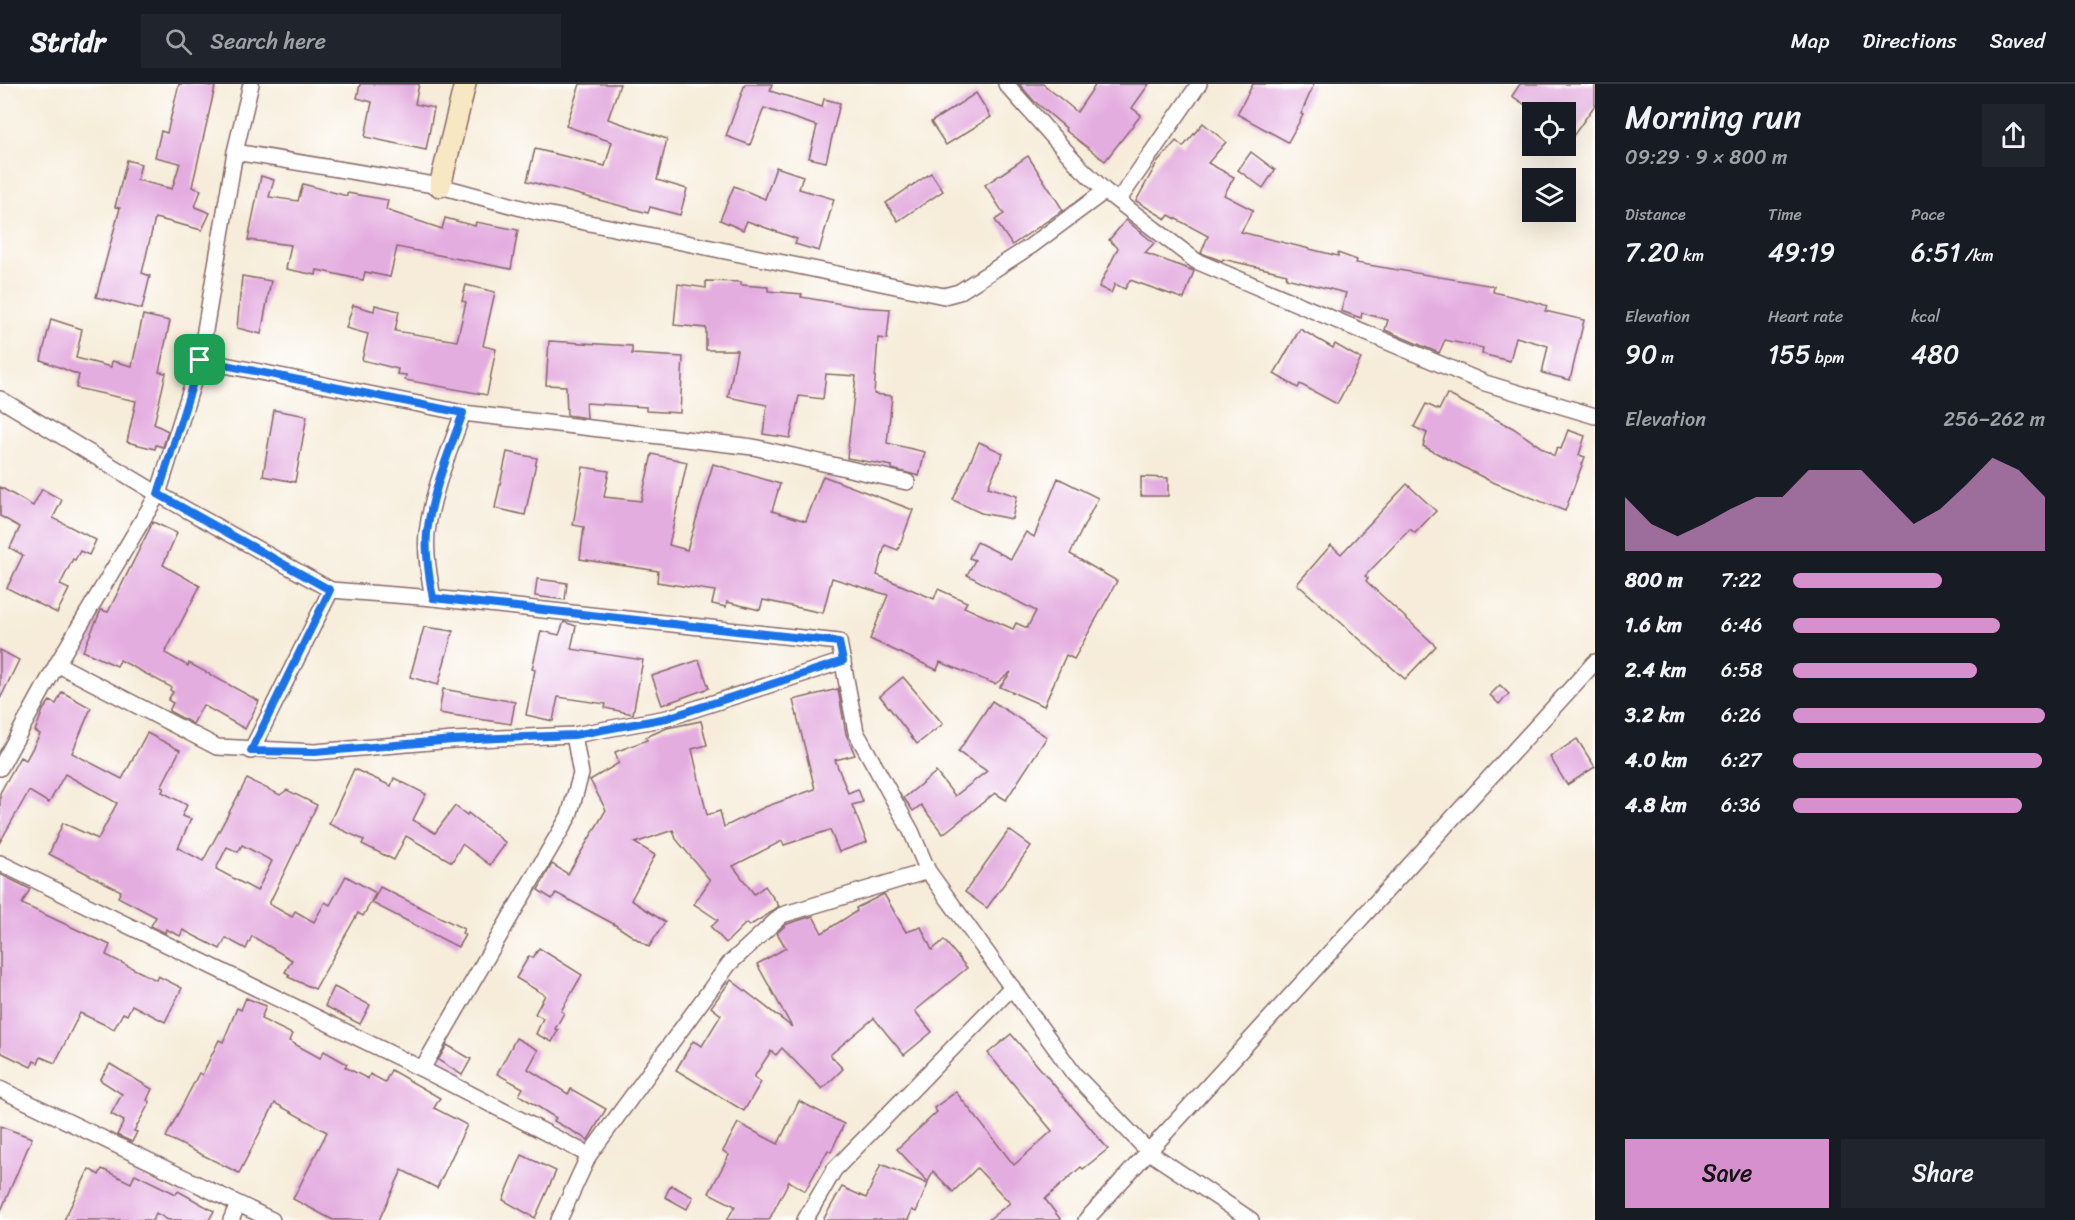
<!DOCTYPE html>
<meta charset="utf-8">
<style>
body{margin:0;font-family:Sriracha,sans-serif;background:#20242c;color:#f1f3f6;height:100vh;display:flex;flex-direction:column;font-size:22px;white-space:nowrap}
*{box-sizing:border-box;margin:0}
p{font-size:20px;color:#9ea1a6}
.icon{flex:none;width:33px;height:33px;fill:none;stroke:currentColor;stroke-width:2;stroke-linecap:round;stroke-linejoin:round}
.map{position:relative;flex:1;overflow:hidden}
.details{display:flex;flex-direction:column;background:#171b24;width:480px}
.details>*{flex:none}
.tools{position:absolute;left:1522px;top:18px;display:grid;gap:12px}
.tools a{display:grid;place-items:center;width:54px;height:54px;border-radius:0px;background:#171b24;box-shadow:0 6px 24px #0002;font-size:30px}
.pin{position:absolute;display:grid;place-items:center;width:51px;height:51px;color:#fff;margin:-26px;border-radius:12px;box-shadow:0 3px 9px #0006}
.round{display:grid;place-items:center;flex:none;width:63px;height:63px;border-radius:0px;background:#20242c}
.overview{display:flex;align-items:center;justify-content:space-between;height:102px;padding:0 30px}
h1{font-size:33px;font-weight:600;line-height:45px}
.figures{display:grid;grid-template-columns:repeat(3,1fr);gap:9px;height:102px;padding:6px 30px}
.figures div{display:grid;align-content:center}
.figures b{font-size:26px;font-weight:600}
.figures small{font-size:16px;font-weight:400}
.figures p{font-size:16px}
.chart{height:168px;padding:12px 30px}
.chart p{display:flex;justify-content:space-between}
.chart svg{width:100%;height:108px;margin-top:6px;fill:#d690ce;opacity:.7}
.action{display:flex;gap:12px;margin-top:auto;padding:12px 30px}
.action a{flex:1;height:69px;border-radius:0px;background:#d690ce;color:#111;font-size:24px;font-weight:600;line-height:69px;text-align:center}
.action a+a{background:#20242c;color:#f1f3f6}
ul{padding:0 30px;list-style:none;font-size:20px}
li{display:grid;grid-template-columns:96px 72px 1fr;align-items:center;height:45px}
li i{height:15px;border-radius:8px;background:#d690ce}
header{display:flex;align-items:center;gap:36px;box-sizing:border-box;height:84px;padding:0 30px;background:#171b24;border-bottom:2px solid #363941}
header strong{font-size:28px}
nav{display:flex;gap:33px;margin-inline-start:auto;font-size:21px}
.search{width:420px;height:54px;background:#20242c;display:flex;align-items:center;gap:15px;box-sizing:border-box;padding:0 21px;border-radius:0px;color:#9ea1a6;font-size:22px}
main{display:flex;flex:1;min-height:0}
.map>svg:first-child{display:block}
</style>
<header>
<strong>Stridr</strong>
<div class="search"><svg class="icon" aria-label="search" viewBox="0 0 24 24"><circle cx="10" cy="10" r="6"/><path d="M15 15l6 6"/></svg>Search here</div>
<nav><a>Map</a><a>Directions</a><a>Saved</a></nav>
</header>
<main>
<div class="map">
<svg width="1595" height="1136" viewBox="0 0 1595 1136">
<rect width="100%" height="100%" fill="#fff"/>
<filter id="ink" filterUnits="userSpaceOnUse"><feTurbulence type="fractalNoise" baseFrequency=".0167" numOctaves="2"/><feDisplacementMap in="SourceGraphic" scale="12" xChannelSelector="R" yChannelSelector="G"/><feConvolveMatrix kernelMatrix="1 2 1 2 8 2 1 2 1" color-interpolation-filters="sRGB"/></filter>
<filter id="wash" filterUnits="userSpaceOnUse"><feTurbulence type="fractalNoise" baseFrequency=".008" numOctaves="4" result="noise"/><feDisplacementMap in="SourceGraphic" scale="24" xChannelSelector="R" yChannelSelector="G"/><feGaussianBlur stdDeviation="1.35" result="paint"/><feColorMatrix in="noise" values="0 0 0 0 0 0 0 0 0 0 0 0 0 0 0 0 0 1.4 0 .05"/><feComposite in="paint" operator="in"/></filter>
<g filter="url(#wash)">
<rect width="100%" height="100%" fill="#f6ecd9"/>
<g id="blocks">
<g fill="#e4ade0" fill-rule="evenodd">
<polygon points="179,0 203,0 215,3 192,103 201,106 195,123 210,129 202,146 155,134 142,189 150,192 142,225 96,213 120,124 115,123 127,76 141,80 137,96 172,105 180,79 155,73 161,47 167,49"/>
<polygon points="360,0 419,0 415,20 434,24 426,66 365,53 372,18 357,14"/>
<polygon points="580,0 620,0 608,35 667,55 657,96 687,105 680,131 650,123 648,129 527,97 535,65 605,82 612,58 566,42"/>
<polygon points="745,0 772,0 770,7 822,23 824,15 840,19 826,78 809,74 817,42 764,24 750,61 726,52"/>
<polygon points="1019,0 1043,0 1077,28 1096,0 1149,0 1132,24 1141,31 1105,77 1065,46 1066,44 1033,16"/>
<polygon points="1253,0 1314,0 1301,30 1303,31 1288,58 1237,30"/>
<polygon points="1520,0 1595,0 1595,21 1566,62 1566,28 1536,28 1512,12"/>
<polygon points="976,9 991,33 946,61 931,38"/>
<polygon points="1203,39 1226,58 1208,79 1234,93 1224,111 1253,126 1241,148 1338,172 1338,169 1357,176 1356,179 1494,202 1493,208 1539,219 1547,222 1545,227 1584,236 1570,296 1542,289 1548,262 1516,253 1510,277 1482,270 1483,264 1445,256 1439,269 1385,246 1388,236 1362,229 1361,234 1341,227 1346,209 1286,194 1287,190 1223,175 1222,177 1201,169 1208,152 1169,131 1166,135 1136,117 1157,79 1176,57 1183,63"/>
<polygon points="1251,68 1275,86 1263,104 1238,86"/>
<polygon points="1028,72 1063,126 1012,161 995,136 1004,130 985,101"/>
<polygon points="776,83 803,92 799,105 834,115 819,167 795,160 797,155 747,137 743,146 720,136 734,102 765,115"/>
<polygon points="931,89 943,107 898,137 886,119"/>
<polygon points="261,92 274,96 269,113 298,117 303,100 347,112 347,109 388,116 386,126 442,145 445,134 475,142 476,138 518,146 511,185 397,163 390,193 365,188 363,196 317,186 316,191 286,185 291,161 248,156"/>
<polygon points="1126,136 1154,159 1145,169 1194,187 1184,215 1130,196 1125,205 1115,200 1111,209 1099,203 1118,164 1109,156"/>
<polygon points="242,192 271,197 261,250 237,244"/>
<polygon points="706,197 741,198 741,201 768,203 768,207 802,210 801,213 859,223 890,225 887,255 878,254 874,310 892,312 887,359 925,368 919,392 892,385 892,382 847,374 856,292 826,290 823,315 799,312 790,354 763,350 767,321 728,313 737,266 706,266 706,244 674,241 678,200 706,204"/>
<polygon points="466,201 495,208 483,262 496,265 487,311 405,296 406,291 397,290 398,285 362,276 368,250 346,244 353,221 374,227 375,221 399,227 395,247 457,257 466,218 462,217"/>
<polygon points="143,231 170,237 159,288 166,289 154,340 168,347 163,363 156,361 155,365 127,358 136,317 76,304 79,291 41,276 51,235 82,245 76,274 111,283 112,277 132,282"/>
<polygon points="1300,245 1333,264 1335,260 1361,275 1337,320 1300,300 1298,304 1274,290"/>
<polygon points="549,257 632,262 632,270 683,273 680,329 646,327 646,323 586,319 587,334 567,331 566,302 546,301"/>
<polygon points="1447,310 1513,344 1554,372 1557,364 1561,365 1568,346 1585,352 1579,371 1585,373 1565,427 1490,397 1423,362 1427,349 1414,343 1426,320 1439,326"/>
<polygon points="274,326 307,332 295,398 263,392"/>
<polygon points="979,358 1003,369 988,403 1017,412 1012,435 981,429 953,416"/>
<polygon points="507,368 537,374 525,431 495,424"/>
<polygon points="652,370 687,378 669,461 687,466 713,380 780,400 772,427 806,437 823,392 913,426 898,466 885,461 877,491 934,515 938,505 967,518 964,523 1013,545 1016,539 1027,544 1036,527 967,491 975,476 969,474 977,458 1011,475 1026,448 1034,453 1058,394 1098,414 1070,470 1117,497 1074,575 1066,571 1044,622 1000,603 1011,588 995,600 940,578 937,586 870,555 888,511 832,494 823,529 763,516 760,526 727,518 726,523 712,520 715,507 657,498 658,487 580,475 584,443 573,441 583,383 609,387 604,413 641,417"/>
<polygon points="1141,393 1168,394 1168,412 1141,412"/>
<polygon points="1407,400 1436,427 1415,449 1410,445 1365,492 1368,494 1366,497 1436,562 1405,595 1297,500 1331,461 1341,470"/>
<polygon points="0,403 33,422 42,405 62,416 53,434 96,456 89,471 80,467 75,476 73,475 60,501 69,505 57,529 7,504 23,471 10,464 20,443 0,432"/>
<polygon points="153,438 177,449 163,481 200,502 165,569 188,582 189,579 259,617 245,645 203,621 193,640 169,627 173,619 168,616 173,608 170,606 171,603 120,576 117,582 83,567 101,526 108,528"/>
<polygon points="537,495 567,499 565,516 535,512"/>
<polygon points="564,538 576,542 571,565 643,576 633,630 605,624 606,620 558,613 553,637 526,631 535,586 532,585 541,547 559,551"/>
<polygon points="424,543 453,547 438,601 410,593"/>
<polygon points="0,566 19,576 0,615"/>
<polygon points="699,576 709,604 662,621 652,592"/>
<polygon points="903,593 943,640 917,660 880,612"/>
<polygon points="1500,601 1509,610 1499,620 1490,611"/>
<polygon points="443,605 515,618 511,640 439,629"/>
<polygon points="838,605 846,650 855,671 835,676 848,709 858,705 863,718 852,721 867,758 839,768 830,746 784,761 782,757 733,782 754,810 765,802 779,822 767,831 749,842 746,839 726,859 711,843 718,836 694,820 710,796 676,755 673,746 635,759 655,771 631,816 665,838 649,863 612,839 556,809 552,815 538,806 552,780 568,790 606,726 590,696 619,679 615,668 647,656 646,653 667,644 701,637 707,661 692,665 707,731 720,727 724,743 765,723 815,705 793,616"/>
<path d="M62 608 91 624 72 669 122 695 147 649 180 666 161 703 164 704 162 708 187 721 182 732 191 735 178 764 203 777 247 695 280 711 287 706 317 721 269 820 292 833 295 827 314 838 325 818 330 821 346 792 376 809 363 832 358 829 315 905 288 893 290 891 285 888 292 876 252 852 246 865 226 854 220 865 183 846 180 852 166 845 165 849 151 842 156 833 118 813 121 807 49 770 63 739 98 755 117 719 65 690 49 719 29 707 0 758V709L20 673 26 676 40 650 35 647 43 626 50 617 56 620ZM242 761 272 777 257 807 216 785 227 763 238 768Z"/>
<polygon points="992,617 1047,653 1006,716 995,709 943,750 921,721 913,727 904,714 936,688 955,712 987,687 958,668"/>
<polygon points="1577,655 1595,683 1567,701 1550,673"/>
<polygon points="354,685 391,702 394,694 426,710 413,736 435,749 455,722 467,731 468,729 506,759 490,781 462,760 452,778 406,752 394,776 362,760 364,756 329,740"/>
<polygon points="1009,746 1031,762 987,824 965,808"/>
<polygon points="0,790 30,805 22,820 110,861 106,871 156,896 158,892 182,904 165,938 132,921 127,931 123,929 114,945 80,929 55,979 41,973 38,979 34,977 31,983 0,968"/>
<polygon points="380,803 464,845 462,849 465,851 458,863 372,819"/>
<polygon points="884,810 906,848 921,843 932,866 944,856 967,884 915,927 932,948 904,971 874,934 830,971 843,985 822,1005 782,964 776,971 771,967 754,993 761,998 744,1027 676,986 693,957 702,962 721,931 711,923 731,896 792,943 757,880 786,864 777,849 787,840 813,832 822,849 857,827 856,824"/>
<polygon points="539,864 582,891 561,927 564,929 555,945 558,946 552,958 536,950 543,934 535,930 545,911 516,894 529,872 533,874"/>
<polygon points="334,903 370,921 360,940 325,922"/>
<polygon points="246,914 266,922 261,935 292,950 289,957 320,974 324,967 347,980 345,983 368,995 370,990 385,998 391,986 440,1014 434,1024 467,1041 437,1104 402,1086 379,1136 333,1136 293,1115 327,1048 275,1019 239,1089 166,1053 199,989 202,991 219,956 223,958 237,924 241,926"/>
<polygon points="1011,950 1108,1065 1083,1085 1081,1083 1045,1115 1061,1136 988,1136 1010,1119 977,1084 953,1108 933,1087 928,1098 897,1065 937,1028 934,1024 956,1008 1014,1081 1052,1047 988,969"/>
<polygon points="516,954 538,966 528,985 568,1010 571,1005 606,1025 588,1056 554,1037 556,1034 519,1011 523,1004 497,990"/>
<polygon points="447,961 471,975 462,991 438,976"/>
<polygon points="110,980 152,1005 147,1016 150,1018 134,1047 137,1048 132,1058 117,1051 124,1037 111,1030 122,1010 100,996"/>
<polygon points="799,1017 844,1040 831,1068 828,1066 805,1107 789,1097 769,1136 727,1136 735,1122 709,1109 729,1071 723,1067 738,1039 778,1060"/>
<polygon points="0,1042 32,1054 0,1129"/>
<polygon points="522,1071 556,1087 535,1134 503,1116"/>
<polygon points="881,1080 928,1100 916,1128 912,1126 908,1136 823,1136 842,1103 866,1114"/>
<polygon points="89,1085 99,1091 102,1085 131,1099 135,1090 176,1110 178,1107 214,1127 209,1136 168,1136 156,1129 153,1136 64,1136"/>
<polygon points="671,1101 693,1113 687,1125 665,1113"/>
</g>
</g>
</g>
<g filter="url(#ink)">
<use href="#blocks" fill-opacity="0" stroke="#866768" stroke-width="1.5"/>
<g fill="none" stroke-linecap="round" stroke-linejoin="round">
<g stroke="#866768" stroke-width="18">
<g id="street">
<polyline points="1006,0 1079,82 1105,107 1196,177 1485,299 1595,332"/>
<polyline points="235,68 440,102 536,128 944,212 959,208 1031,162 1105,107"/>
<polyline points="1118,117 1199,0"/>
<polyline points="200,276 463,329"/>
<polyline points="0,315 158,410 331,506 251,667"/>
<polyline points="331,506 433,514 839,558 856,648 911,747 928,787 1074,990 1149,1068 1251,1136"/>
<path d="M433 514C429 493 425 470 427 449 432 408 449 368 463 329L753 363 907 398"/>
<polyline points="57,580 217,663 315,668 453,656 574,651 667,634 843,577"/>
<polyline points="0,684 57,580 158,410 200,276 235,68 251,0"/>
<polyline points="0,779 422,985 589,1071"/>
<polyline points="422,985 569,732 581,690 574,651"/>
<polyline points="0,1005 272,1136"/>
<polyline points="231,1136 238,1120"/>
<polyline points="559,1136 589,1071 729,880 782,831 928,787"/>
<polyline points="805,1136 834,1086 1012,903"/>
<polyline points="1086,1136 1595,578"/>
</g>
</g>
<g stroke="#866768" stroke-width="24">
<polyline id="secondary" points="440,102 465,0"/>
</g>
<use href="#street" stroke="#fff" stroke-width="15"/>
<use href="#secondary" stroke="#f7e8c3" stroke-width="21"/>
</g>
</g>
<g fill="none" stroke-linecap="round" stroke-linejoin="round" filter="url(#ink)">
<g stroke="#fff" stroke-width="12">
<path id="route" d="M200 276 463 329C449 368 432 408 427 449 425 470 429 493 433 514L839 558 843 577 667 634 574 651 453 656 315 668 251 667 330 506 158 410Z"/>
</g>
<use href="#route" stroke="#1a73e8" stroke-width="8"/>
</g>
</svg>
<div class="tools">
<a><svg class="icon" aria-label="locate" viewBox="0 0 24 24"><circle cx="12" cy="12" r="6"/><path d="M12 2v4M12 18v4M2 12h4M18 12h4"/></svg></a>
<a><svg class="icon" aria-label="layers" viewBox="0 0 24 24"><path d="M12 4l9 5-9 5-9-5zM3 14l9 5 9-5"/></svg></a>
</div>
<div class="pin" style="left:200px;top:276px;background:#1e9e55"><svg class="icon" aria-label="arrive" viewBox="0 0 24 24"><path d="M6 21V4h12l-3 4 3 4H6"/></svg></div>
</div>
<section class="details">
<div class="overview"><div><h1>Morning run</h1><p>09:29 · 9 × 800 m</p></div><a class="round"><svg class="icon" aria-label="share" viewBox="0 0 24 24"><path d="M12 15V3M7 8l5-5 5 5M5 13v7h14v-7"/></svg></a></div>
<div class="figures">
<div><p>Distance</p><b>7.20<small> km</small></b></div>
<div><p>Time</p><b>49:19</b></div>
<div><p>Pace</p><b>6:51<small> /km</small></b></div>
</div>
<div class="figures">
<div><p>Elevation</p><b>90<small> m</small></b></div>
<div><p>Heart rate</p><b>155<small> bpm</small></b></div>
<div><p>kcal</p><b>480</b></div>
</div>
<div class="chart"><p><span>Elevation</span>256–262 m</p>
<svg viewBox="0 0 160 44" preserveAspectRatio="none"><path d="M0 44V22L10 33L20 38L30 33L40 27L50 22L60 22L70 11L80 11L90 11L100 22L110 33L120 27L130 17L140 6L150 11L160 22V44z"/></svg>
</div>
<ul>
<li><b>800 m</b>7:22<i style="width:59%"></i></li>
<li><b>1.6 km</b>6:46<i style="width:82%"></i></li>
<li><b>2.4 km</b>6:58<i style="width:73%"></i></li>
<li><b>3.2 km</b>6:26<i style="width:100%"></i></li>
<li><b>4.0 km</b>6:27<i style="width:99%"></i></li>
<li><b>4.8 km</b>6:36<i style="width:91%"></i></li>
</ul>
<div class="action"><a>Save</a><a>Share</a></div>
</section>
</main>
